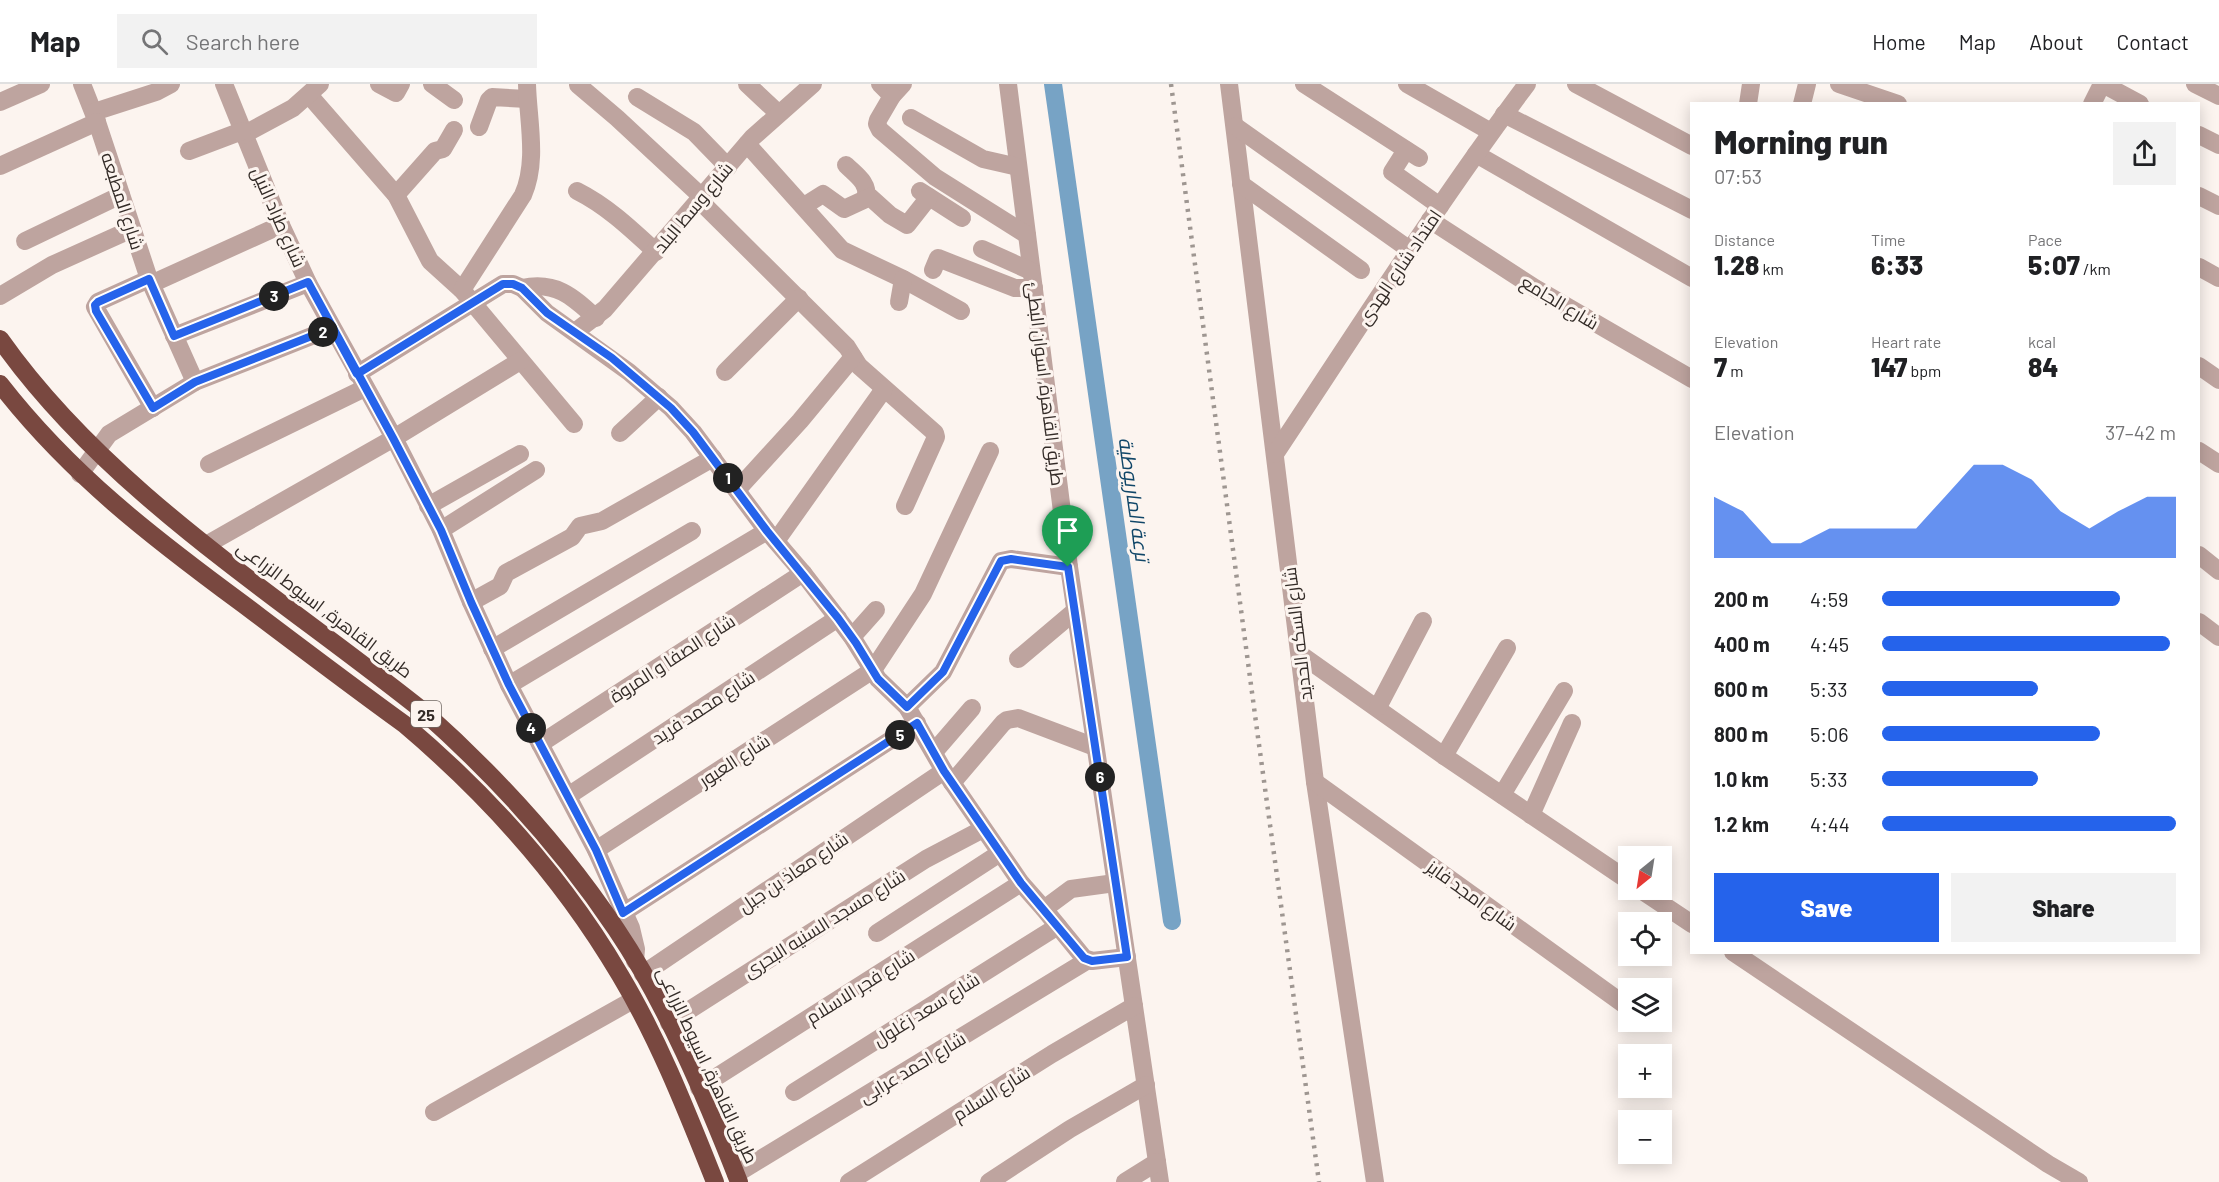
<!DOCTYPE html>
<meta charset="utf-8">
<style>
body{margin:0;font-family:Barlow,Cairo,sans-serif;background:#f2f2f2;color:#202124;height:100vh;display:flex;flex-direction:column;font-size:22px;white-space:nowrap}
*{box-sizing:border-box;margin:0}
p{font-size:20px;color:#757577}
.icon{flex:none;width:33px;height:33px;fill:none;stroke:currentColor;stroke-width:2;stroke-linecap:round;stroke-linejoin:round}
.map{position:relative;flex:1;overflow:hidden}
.side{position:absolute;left:1690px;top:18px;width:510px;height:852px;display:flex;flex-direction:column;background:#fff;border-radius:0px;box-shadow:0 3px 15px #0003}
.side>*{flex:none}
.needle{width:39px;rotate:210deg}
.fabs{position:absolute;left:1618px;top:762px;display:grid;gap:12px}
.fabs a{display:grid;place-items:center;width:54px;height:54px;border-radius:0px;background:#fff;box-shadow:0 3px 15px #0003;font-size:30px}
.pin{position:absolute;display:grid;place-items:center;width:51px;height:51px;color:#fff;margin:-62px -26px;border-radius:50% 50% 50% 0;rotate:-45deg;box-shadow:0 0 6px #0007}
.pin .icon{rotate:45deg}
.km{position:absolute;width:30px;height:30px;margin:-15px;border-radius:50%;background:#222;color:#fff;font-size:16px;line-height:30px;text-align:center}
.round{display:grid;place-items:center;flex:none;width:63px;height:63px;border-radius:0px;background:#f2f2f2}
.head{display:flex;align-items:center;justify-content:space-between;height:102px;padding:0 24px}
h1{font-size:33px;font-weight:800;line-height:45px}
.stats{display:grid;grid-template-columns:repeat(3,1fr);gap:9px;height:102px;padding:6px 24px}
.stats div{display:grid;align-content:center}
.stats b{font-size:26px;font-weight:800}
.stats small{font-size:16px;font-weight:400}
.stats p{font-size:16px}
.chart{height:168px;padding:12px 24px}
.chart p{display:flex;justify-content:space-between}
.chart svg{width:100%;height:108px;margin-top:6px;fill:#2563eb;opacity:.7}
.primary-button{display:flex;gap:12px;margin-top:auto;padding:12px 24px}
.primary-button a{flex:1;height:69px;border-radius:0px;background:#2563eb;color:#fff;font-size:24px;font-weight:800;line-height:69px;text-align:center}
.primary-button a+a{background:#f2f2f2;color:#202124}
ul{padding:0 24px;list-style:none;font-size:20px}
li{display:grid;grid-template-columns:96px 72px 1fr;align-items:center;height:45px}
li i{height:15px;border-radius:8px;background:#2563eb}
header{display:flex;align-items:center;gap:36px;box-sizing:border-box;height:84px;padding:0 30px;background:#fff;border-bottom:2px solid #e0e0e0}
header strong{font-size:28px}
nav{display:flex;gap:33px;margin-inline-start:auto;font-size:21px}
.search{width:420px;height:54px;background:#f2f2f2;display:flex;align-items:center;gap:15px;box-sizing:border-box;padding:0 21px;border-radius:0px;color:#757577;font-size:22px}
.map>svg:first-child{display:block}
</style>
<header>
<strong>Map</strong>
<div class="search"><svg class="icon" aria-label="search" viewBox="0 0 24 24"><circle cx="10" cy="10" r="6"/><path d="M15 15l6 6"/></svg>Search here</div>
<nav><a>Home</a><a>Map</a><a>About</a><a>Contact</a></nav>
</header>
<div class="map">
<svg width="2219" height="1098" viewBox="0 0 2219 1098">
<rect width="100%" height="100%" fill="#fcf4ef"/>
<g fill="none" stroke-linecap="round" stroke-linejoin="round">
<polyline stroke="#77a3c5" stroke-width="18" points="1053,0 1172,837"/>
<g stroke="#bea49f" stroke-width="18">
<polyline points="82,0 97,38 149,195 195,298"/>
<polyline points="224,0 281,141 308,199 394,354 441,446 471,518 509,601 596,766 631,844 636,865 635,877"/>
<polyline points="379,0 396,9 401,0"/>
<polyline points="432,0 454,16"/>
<polyline points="747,0 778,29"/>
<polyline points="880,0 892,12 903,0"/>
<polyline points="1008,0 1069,483 1160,1098"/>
<polyline points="1229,0 1315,698 1375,1098"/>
<polyline points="1304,0 1419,74"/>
<polyline points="1407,0 1491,48"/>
<polyline points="1576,0 1692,62"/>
<polyline points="1839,0 1898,20"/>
<polyline points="2103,0 2140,20"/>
<polyline points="2195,0 2219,12"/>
<polyline points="578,1 617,34 702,113"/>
<polyline points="309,11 396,111 430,177 462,206 574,340"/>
<polyline points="892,12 878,36 877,40 880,46 935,93 1027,151"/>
<polyline points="637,13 694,48 728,83"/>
<polyline points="0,18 41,0"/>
<polyline points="1748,20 1751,0"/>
<polyline points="1802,20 1807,0"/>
<polyline points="2092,20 2102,0"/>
<polyline points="94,28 156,8 171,0"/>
<polyline points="1504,30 1692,126"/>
<polyline points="911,34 983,75 1018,83"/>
<polyline points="1235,42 1410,166"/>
<polyline points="479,43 489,16 492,13 527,15"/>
<polyline points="243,51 293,24 320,0"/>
<polyline points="2199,51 2219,61"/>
<polyline points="747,60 842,166 903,195 961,227"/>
<polyline points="1406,66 1392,88 1440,122"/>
<polyline points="189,67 242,47"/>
<polyline points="1476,70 1692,194"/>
<path d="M846 81C856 91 869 99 866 113"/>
<polyline points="0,82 97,38"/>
<polyline points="1241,100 1361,186"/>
<path d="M577 107C607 122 631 145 656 168"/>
<polyline points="920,107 962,134"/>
<polyline points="396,111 435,67 443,65 454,46"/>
<polyline points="2199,112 2219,122"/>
<polyline points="699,116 847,263 859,282 935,349 936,353 905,422"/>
<polyline points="804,122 823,110 844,125 870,113 890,131 907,141 929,113"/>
<polyline points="1430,136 1535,204 1692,295"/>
<polyline points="25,157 121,111"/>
<polyline points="982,165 1031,187"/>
<polyline points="2199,183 2219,194"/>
<polyline points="933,186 938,174 1015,204 1034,204"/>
<polyline points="149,195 98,218 95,223 153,324"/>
<polyline points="151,200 281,141"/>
<path d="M522 204C556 197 572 212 596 234"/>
<path d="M462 206 523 111C538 77 528 37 527 0"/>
<polyline points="0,212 52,181 132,145"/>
<polyline points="899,218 903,195"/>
<polyline points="575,248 605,225 752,54 813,0"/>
<polyline points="174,252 308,199"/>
<polyline points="2199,282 2219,296"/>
<polyline points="725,288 799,214"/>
<polyline points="357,290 503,200 513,200 522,204 547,229 629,288 671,324 693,348 767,447 803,489 852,553 878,595 907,623 944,687 1021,799 1044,825 1084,874 1092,877 1127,873"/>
<polyline points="620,349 659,313"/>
<polyline points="2199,367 2219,380"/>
<path d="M1275 370C1358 245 1438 119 1527 0"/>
<polyline points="209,380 365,304"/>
<polyline points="80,390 109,350 195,298 332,244"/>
<polyline points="737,406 800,337 853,273"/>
<polyline points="428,422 520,370"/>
<polyline points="441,446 536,386"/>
<polyline points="776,457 884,305"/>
<polyline points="206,461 394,354 520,277"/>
<polyline points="2199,471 2219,487"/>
<polyline points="471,518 500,502 506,489 572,453 580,442 602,437 713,374"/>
<polyline points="2199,538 2219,553"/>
<polyline points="852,553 876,526"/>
<polyline points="492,565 692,447"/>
<polyline points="1300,570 1444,672 1629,797"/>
<polyline points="1018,575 1075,527"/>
<polyline points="509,601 767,447"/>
<polyline points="907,623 943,588 1001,477 1011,475 1069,483"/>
<polyline points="1378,623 1423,537"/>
<polyline points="540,660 803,489"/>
<polyline points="934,668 972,624"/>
<polyline points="1444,672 1507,564"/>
<polyline points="1315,698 1629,924"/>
<polyline points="952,699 1003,639 1007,636 1018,634 1095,663"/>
<polyline points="1502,711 1564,607"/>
<polyline points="568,712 838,534"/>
<polyline points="1531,731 1572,639"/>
<polyline points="596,766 873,586 923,510 990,367"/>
<polyline points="1641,806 1692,840"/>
<polyline points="1044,825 1071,805 1115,799"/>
<polyline points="623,829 917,639"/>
<polyline points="877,849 1000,769"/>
<polyline points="1733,868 2048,1080 2079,1098"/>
<polyline points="643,890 944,687"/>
<polyline points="1648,938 1649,938"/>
<polyline points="669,939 926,775 983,745"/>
<polyline points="699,1004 1021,799"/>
<polyline points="794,1008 1058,842"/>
<polyline points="434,1028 633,916"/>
<polyline points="736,1090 1088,876"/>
<polyline points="849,1098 1052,970 1134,922"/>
<polyline points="989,1098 1070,1045 1146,1001"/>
<polyline points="1125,1098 1157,1078"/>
</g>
<g stroke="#794840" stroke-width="18">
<path d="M0 255C107 407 279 512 423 627 496 692 562 764 616 845 666 919 706 1014 739 1098"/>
<path d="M0 300C70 390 152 453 243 520 296 560 350 601 404 640 488 711 564 796 620 891 659 956 687 1028 715 1098"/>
</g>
<polyline stroke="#9e9691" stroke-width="4.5" stroke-dasharray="3 6" stroke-linecap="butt" points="1171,0 1257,646 1319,1098"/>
</g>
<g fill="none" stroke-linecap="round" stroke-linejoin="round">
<g stroke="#fff" stroke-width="12">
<polyline id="route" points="1068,483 1011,475 1001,477 943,588 907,623 878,595 856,559 838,534 767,447 693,348 671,324 612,274 547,229 522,204 513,200 503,200 357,290 332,244 195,298 153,324 96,227 95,221 98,218 149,195 174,252 308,198 393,354 441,446 471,518 509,601 596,766 623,829 917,639 944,687 1021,799 1084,874 1092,877 1127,873 1068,483"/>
</g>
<use href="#route" stroke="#2563eb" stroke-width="8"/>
</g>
<g text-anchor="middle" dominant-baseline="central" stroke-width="6" stroke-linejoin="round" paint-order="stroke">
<rect fill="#fcf4ef" stroke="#6f6763" stroke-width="1.5" x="411" y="617" width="30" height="26" rx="4.5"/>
<g font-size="16" font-weight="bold" fill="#332b27">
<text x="426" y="630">25</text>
</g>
<g font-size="18" fill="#332b27" stroke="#fcf4ef">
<text transform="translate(123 117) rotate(72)">شارع المطبعه</text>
<text transform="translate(693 123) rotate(-50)">شارع وسط البلد</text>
<text transform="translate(279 133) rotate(66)">شارع طراد النيل</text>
<text transform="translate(1399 183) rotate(-56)">امتداد شارع الهدى</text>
<text transform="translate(1560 218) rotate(31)">شارع الجامع</text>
<text transform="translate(1046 300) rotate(83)">طريق القاهرة, اسوان البطئ</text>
<text transform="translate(325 525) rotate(37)">طريق القاهرة, اسيوط الزراعى</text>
<text transform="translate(1297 550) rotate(-97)">شارع السكه الحديد</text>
<text transform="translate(672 574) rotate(-33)">شارع الصفا و المروة</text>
<text transform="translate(703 623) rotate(-33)">شارع محمد فريد</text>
<text transform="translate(734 676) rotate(-33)">شارع العبور</text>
<text transform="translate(793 788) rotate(-34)">شارع معاذ بن جبل</text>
<text transform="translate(1472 811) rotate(36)">شارع امجد فايز</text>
<text transform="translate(824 839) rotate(-32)">شارع مسجد السنيه البحرى</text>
<text transform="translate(860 902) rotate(-32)">شارع فجر الاسلام</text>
<text transform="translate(926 925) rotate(-32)">شارع سعد زغلول</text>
<text transform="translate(708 981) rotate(65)">طريق القاهرة, اسيوط الزراعى</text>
<text transform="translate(912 983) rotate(-31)">شارع احمد عرابى</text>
<text transform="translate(991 1009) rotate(-32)">شارع السلام</text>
</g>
<g font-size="20" font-style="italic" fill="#104668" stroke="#fcf4ef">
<text transform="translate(1135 415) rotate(82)">ترعة الماريوطية</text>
</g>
</g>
</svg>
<div class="fabs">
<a><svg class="needle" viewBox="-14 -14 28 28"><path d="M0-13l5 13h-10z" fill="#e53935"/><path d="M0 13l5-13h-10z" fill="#757577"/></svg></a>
<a><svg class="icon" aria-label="locate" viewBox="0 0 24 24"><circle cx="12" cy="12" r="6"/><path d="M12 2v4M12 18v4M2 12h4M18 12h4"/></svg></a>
<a><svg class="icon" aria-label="layers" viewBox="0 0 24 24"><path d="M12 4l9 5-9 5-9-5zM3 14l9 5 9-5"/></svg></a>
<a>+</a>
<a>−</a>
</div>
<div class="pin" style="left:1068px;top:483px;background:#1e9e55"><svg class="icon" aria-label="arrive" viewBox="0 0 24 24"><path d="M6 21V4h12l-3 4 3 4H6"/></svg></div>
<b class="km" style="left:728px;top:394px">1</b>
<b class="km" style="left:323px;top:248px">2</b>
<b class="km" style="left:274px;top:212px">3</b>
<b class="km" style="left:531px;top:644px">4</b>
<b class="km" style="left:900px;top:651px">5</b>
<b class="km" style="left:1100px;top:693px">6</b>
<section class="side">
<div class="head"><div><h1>Morning run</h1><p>07:53</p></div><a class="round"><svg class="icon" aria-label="share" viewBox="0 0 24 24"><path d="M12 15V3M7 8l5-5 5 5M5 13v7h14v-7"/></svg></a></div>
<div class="stats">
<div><p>Distance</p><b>1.28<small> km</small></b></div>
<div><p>Time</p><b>6:33</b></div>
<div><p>Pace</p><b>5:07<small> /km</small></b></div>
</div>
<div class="stats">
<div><p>Elevation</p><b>7<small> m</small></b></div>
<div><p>Heart rate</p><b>147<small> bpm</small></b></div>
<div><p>kcal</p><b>84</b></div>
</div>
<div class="chart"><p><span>Elevation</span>37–42 m</p>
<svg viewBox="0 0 160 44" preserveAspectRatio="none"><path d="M0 44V19L10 25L20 38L30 38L40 32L50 32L60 32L70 32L80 19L90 6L100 6L110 12L120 25L130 32L140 25L150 19L160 19V44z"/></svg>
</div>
<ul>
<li><b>200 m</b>4:59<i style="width:81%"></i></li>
<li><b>400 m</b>4:45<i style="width:98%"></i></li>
<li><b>600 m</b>5:33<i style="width:53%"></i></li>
<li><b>800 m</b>5:06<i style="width:74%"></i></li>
<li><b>1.0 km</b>5:33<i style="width:53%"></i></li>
<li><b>1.2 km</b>4:44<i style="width:100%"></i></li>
</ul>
<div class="primary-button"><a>Save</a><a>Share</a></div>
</section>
</div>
